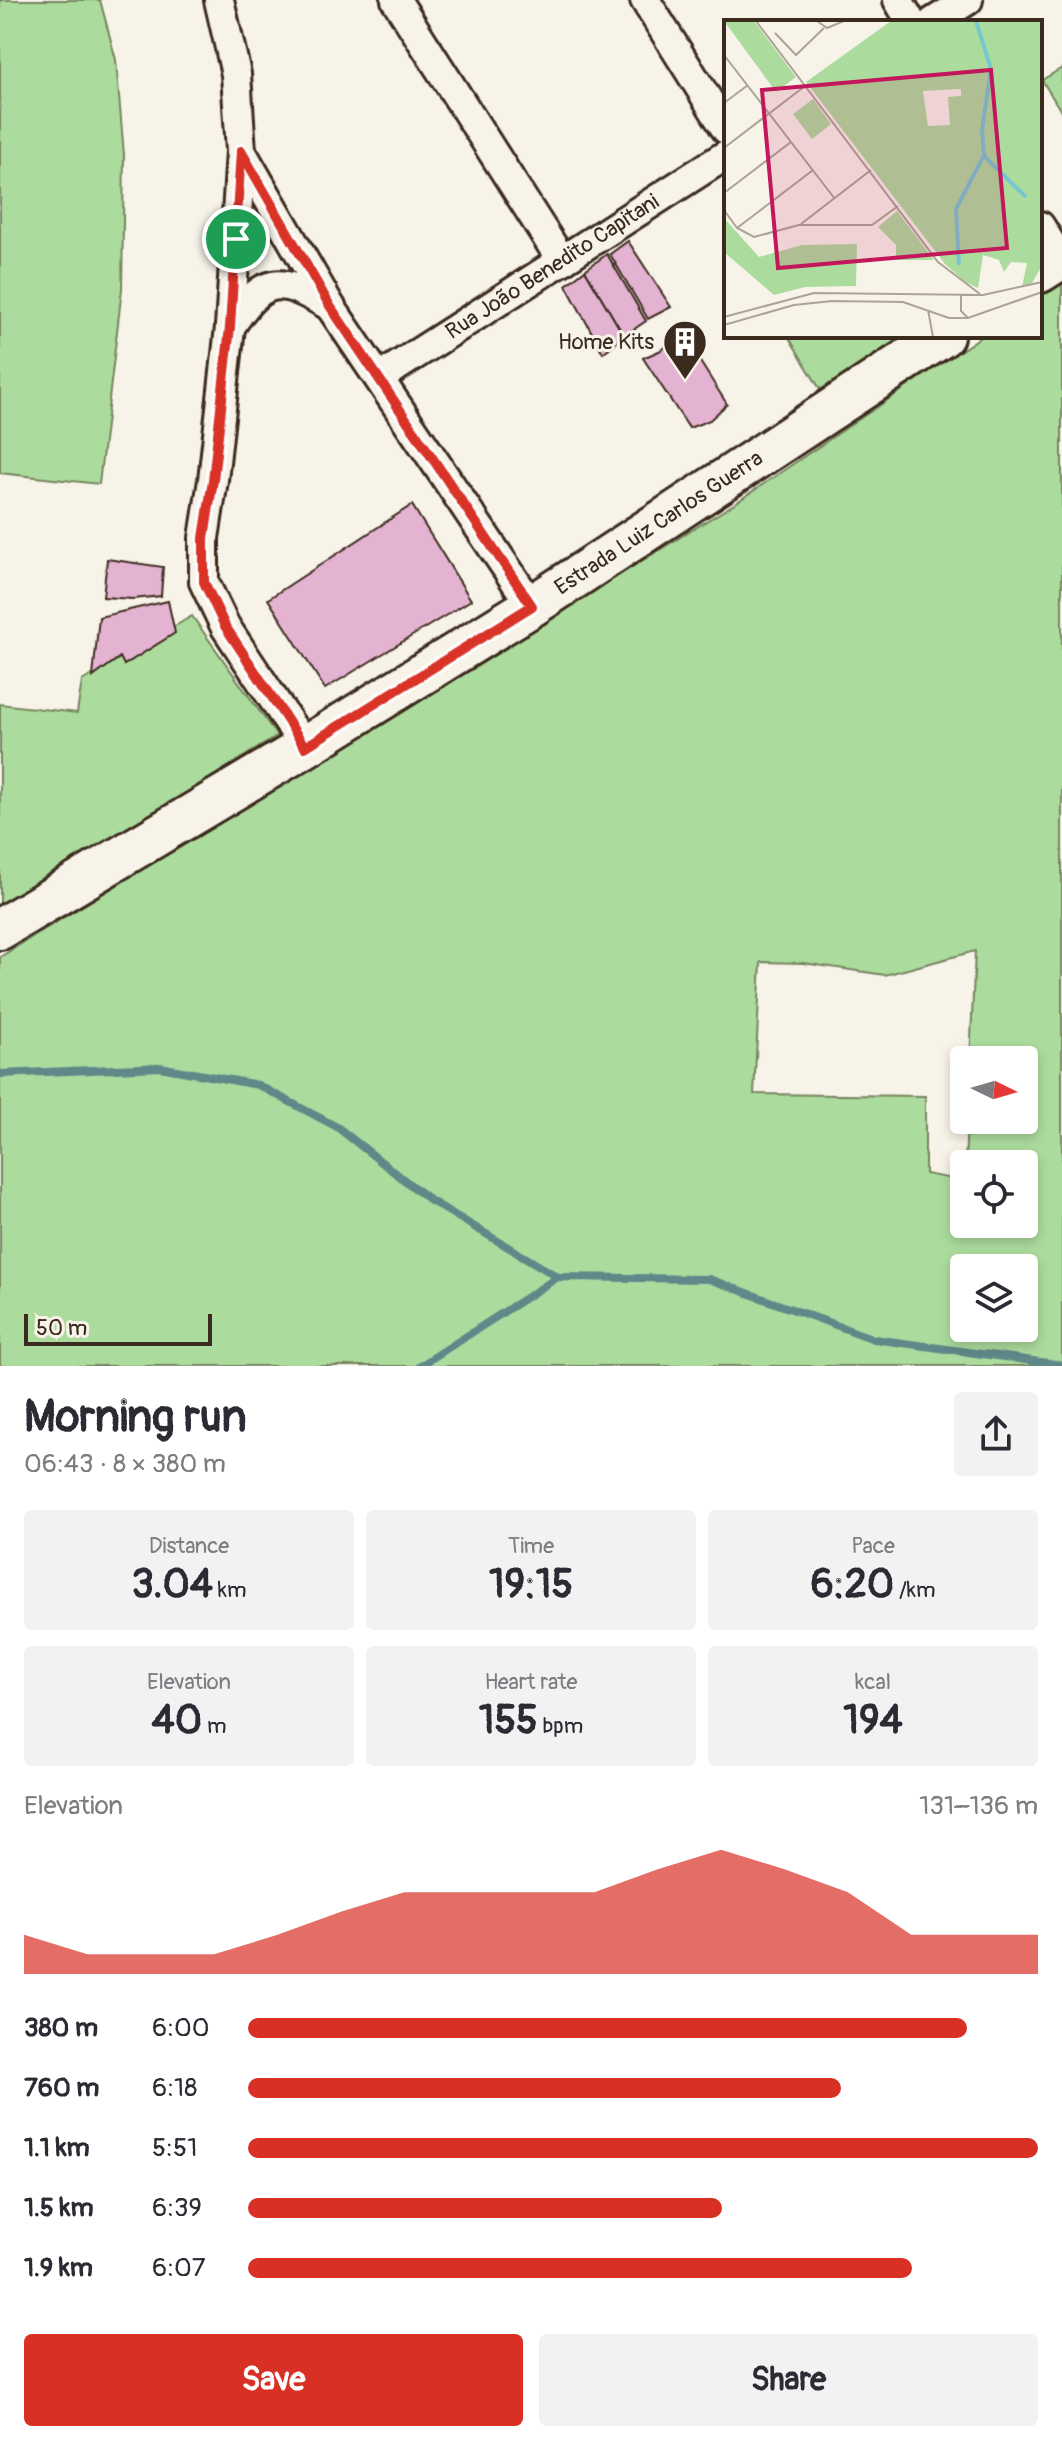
<!DOCTYPE html>
<meta charset="utf-8">
<style>
body{margin:0;font-family:Pangolin,sans-serif;background:#f2f2f3;color:#2b2b33;height:100vh;display:flex;flex-direction:column;font-size:30px;white-space:nowrap}
*{box-sizing:border-box;margin:0}
p{font-size:26px;color:#7c7c81}
.icon{flex:none;width:44px;height:44px;fill:none;stroke:currentColor;stroke-width:2;stroke-linecap:round;stroke-linejoin:round}
.map{position:relative;height:1366px;overflow:hidden}
.sheet{display:flex;flex-direction:column;background:#fff;flex:1}
.sheet>*{flex:none}
.needle{width:52px;rotate:95deg}
.fabs{position:absolute;left:950px;top:1046px;display:grid;gap:16px}
.fabs a{display:grid;place-items:center;width:88px;height:88px;border-radius:8px;background:#fff;box-shadow:0 4px 12px #0003;font-size:40px}
.scale{position:absolute;left:24px;bottom:20px;width:188px;box-sizing:border-box;padding-left:8px;border:4px solid #3b2a1e;border-top:0;font-size:22px;line-height:28px;white-space:nowrap;color:#3b2a1e;-webkit-text-stroke:6px #f7f3e8;paint-order:stroke}
.pin{position:absolute;display:grid;place-items:center;width:68px;height:68px;color:#fff;margin:-34px;border:4px solid #fff;border-radius:50%;box-shadow:0 2px 8px #0007}
.round{display:grid;place-items:center;flex:none;width:84px;height:84px;border-radius:8px;background:#f2f2f3}
.head{display:flex;align-items:center;justify-content:space-between;height:136px;padding:0 24px}
h1{font-size:44px;font-weight:700;line-height:60px}
.stats{display:grid;grid-template-columns:repeat(3,1fr);gap:12px;height:136px;padding:8px 24px}
.stats div{display:grid;align-content:center;border-radius:8px;background:#f2f2f3;text-align:center}
.stats b{font-size:40px;font-weight:700}
.stats small{font-size:22px;font-weight:400}
.stats p{font-size:22px}
.chart{height:224px;padding:16px 24px}
.chart p{display:flex;justify-content:space-between}
.chart svg{width:100%;height:144px;margin-top:8px;fill:#d93025;opacity:.7}
.primary-button{display:flex;gap:16px;margin-top:auto;padding:16px 24px}
.primary-button a{flex:1;height:92px;border-radius:8px;background:#d93025;color:#fff;font-size:32px;font-weight:700;line-height:92px;text-align:center}
.primary-button a+a{background:#f2f2f3;color:#2b2b33}
ul{padding:0 24px;list-style:none;font-size:26px}
li{display:grid;grid-template-columns:128px 96px 1fr;align-items:center;height:60px}
li i{height:20px;border-radius:10px;background:#d93025}
.map>svg:first-child{display:block}
</style>
<div class="map">
<svg width="1062" height="1366" viewBox="0 0 1062 1366">
<rect width="100%" height="100%" fill="#f7f3e8"/>
<filter id="ink" filterUnits="userSpaceOnUse"><feTurbulence type="fractalNoise" baseFrequency=".0125" numOctaves="2"/><feDisplacementMap in="SourceGraphic" scale="16" xChannelSelector="R" yChannelSelector="G"/><feConvolveMatrix kernelMatrix="1 2 1 2 8 2 1 2 1" color-interpolation-filters="sRGB"/></filter>
<g filter="url(#ink)">
<g fill="#acdc9d" stroke="#74835e" stroke-width="2" fill-rule="evenodd">
<polygon points="0,0 100,0 116,60 124,155 122,289 99,484 0,473"/>
<polygon points="1062,68 1062,113 1042,80"/>
<path d="M1062 281V1366H0V957L734 504 982 336H1040V296ZM975 951 970 1060H1024V1120H967L965 1164H1024V1224H964V1181L925 1174V1096L754 1094 761 962 803 963 885 975ZM964 1268H1024V1328H964Z"/>
<polygon points="788,336 916,336 823,394"/>
<polygon points="192,616 277,736 0,910 0,704 77,713 82,681"/>
</g>
<g fill="none" stroke-linecap="round" stroke-linejoin="round">
<g stroke="#5e8889" stroke-width="8">
<polyline points="0,1074 160,1067 258,1085 337,1127 431,1201 558,1277"/>
<polyline points="420,1366 558,1277 709,1279 874,1339 1062,1365"/>
</g>
</g>
<g fill="#e5b3d2" stroke="#3b2a1e" stroke-width="2">
<polygon points="628,241 671,307 648,319 610,254"/>
<polygon points="607,254 646,321 624,336 585,270"/>
<polygon points="585,270 624,336 603,353 566,285"/>
<polygon points="683,335 727,404 710,420 689,428 643,358 659,351"/>
<polygon points="412,505 471,600 325,689 268,599"/>
<polygon points="107,559 163,567 161,596 133,599 103,597"/>
<polygon points="168,601 175,633 124,665 120,657 93,677 99,617"/>
</g>
<g fill="none" stroke-linecap="round" stroke-linejoin="round">
<g stroke="#3b2a1e" stroke-width="34">
<g id="street">
<polyline points="219,0 236,74 241,151 230,327 213,480 204,538 204,582 225,626 305,747"/>
<polyline points="396,0 562,261"/>
<polyline points="645,0 726,129"/>
<polyline points="898,0 911,22"/>
<polyline points="933,22 968,0"/>
<polyline points="241,151 330,306 532,606"/>
<polyline points="1040,226 1060,259"/>
<path d="M230 327C264 275 279 276 330 306"/>
<path id="s1" d="M379 378 726 155"/>
</g>
</g>
<g stroke="#3b2a1e" stroke-width="46">
<g id="secondary">
<polyline points="1040,272 1062,258"/>
<path id="s2" d="M0 929 305 747 532 606 943 336"/>
</g>
</g>
<use href="#street" stroke="#f7f3e8" stroke-width="28"/>
<use href="#secondary" stroke="#f7f3e8" stroke-width="40"/>
</g>
</g>
<g fill="none" stroke-linecap="round" stroke-linejoin="round" filter="url(#ink)">
<g stroke="#fff" stroke-width="16">
<polygon id="route" points="241,151 330,306 532,606 305,747 225,626 204,582 204,538 213,480 230,327"/>
</g>
<use href="#route" stroke="#d93025" stroke-width="10"/>
</g>
<defs>
<g id="building-pin" transform="scale(2.3)"><path d="M0 17L-7.5 6A9.5 9.5 0 1 1 7.5 6Z" fill="#3b2a1e" stroke="#f7f3e8"/><path d="M-4-6H4V6H1V3H-1V6H-4ZM-2.5-4.3h1.7v1.8h-1.7ZM.8-4.3h1.7v1.8H.8ZM-2.5-1h1.7V.8h-1.7ZM.8-1h1.7V.8H.8Z" fill="#fff"/></g>
</defs>
<g fill-rule="evenodd">
<use href="#building-pin" x="685" y="342"/>
</g>
<g text-anchor="middle" dominant-baseline="central" stroke-width="6" stroke-linejoin="round" paint-order="stroke">
<g font-size="22" fill="#3b2a1e" stroke="#f7f3e8">
<text stroke="none"><textPath href="#s1" startOffset="206">Rua João Benedito Capitani</textPath></text>
<text stroke="none"><textPath href="#s2" startOffset="774">Estrada Luiz Carlos Guerra</textPath></text>
</g>
<g font-size="22" fill="#3b2a1e" stroke="#f7f3e8" text-anchor="end">
<text x="654" y="342">Home Kits</text>
</g>
</g>
<g transform="translate(724 20)">
<rect width="318" height="318" fill="#f7f3e8"/>
<path d="M0 1H30L72 57 52 72ZM167 1H318V246L308 263 298 267 303 243 287 242 280 252 275 240 259 235 254 268 241 262 221 244 82 62ZM237 69V76L224 77 226 105 204 106 199 71ZM89 79 107 104 88 119 69 94ZM173 191 210 240H172V225L154 207ZM0 198 35 237 78 225 133 224 132 266 81 267 50 275 0 232Z" fill="#acdc9d" fill-rule="evenodd"/>
<path fill="none" stroke="#76c7d0" stroke-width="4" d="M252 1 267 49 258 110 260 136 302 177M235 245 232 189 259 137"/>
<path fill="none" stroke="#aca397" stroke-width="2" d="M32 1 214 242 256 274M93 1 103 8 120 1M51 13 72 35 100 8M0 35 111 179M0 83 24 65M0 128 81 66M0 173 67 122M0 190 13 208 30 217 75 205H148L174 186M77 204 147 150M13 208 89 150M237 275V291L244 298M204 290 209 317M0 297 90 273 259 275 318 262M0 305 70 285 108 281 179 282 225 298H244L318 272"/>
<path fill="#c2185b" fill-opacity="0.15" stroke="#c2185b" stroke-width="4" d="M267 50 283 228 54 248 38 70Z"/>
<rect width="318" height="318" fill="none" stroke="#3b2a1e" stroke-width="4"/>
</g>
</svg>
<div class="fabs">
<a><svg class="needle" viewBox="-14 -14 28 28"><path d="M0-13l5 13h-10z" fill="#e53935"/><path d="M0 13l5-13h-10z" fill="#7c7c81"/></svg></a>
<a><svg class="icon" aria-label="locate" viewBox="0 0 24 24"><circle cx="12" cy="12" r="6"/><path d="M12 2v4M12 18v4M2 12h4M18 12h4"/></svg></a>
<a><svg class="icon" aria-label="layers" viewBox="0 0 24 24"><path d="M12 4l9 5-9 5-9-5zM3 14l9 5 9-5"/></svg></a>
</div>
<div class="scale">50 m</div>
<div class="pin" style="left:236px;top:239px;background:#1e9e55"><svg class="icon" aria-label="arrive" viewBox="0 0 24 24"><path d="M6 21V4h12l-3 4 3 4H6"/></svg></div>
</div>
<section class="sheet">
<div class="head"><div><h1>Morning run</h1><p>06:43 · 8 × 380 m</p></div><a class="round"><svg class="icon" aria-label="share" viewBox="0 0 24 24"><path d="M12 15V3M7 8l5-5 5 5M5 13v7h14v-7"/></svg></a></div>
<div class="stats">
<div><p>Distance</p><b>3.04<small> km</small></b></div>
<div><p>Time</p><b>19:15</b></div>
<div><p>Pace</p><b>6:20<small> /km</small></b></div>
</div>
<div class="stats">
<div><p>Elevation</p><b>40<small> m</small></b></div>
<div><p>Heart rate</p><b>155<small> bpm</small></b></div>
<div><p>kcal</p><b>194</b></div>
</div>
<div class="chart"><p><span>Elevation</span>131–136 m</p>
<svg viewBox="0 0 160 44" preserveAspectRatio="none"><path d="M0 44V32L10 38L20 38L30 38L40 32L50 25L60 19L70 19L80 19L90 19L100 12L110 6L120 12L130 19L140 32L150 32L160 32V44z"/></svg>
</div>
<ul>
<li><b>380 m</b>6:00<i style="width:91%"></i></li>
<li><b>760 m</b>6:18<i style="width:75%"></i></li>
<li><b>1.1 km</b>5:51<i style="width:100%"></i></li>
<li><b>1.5 km</b>6:39<i style="width:60%"></i></li>
<li><b>1.9 km</b>6:07<i style="width:84%"></i></li>
</ul>
<div class="primary-button"><a>Save</a><a>Share</a></div>
</section>
